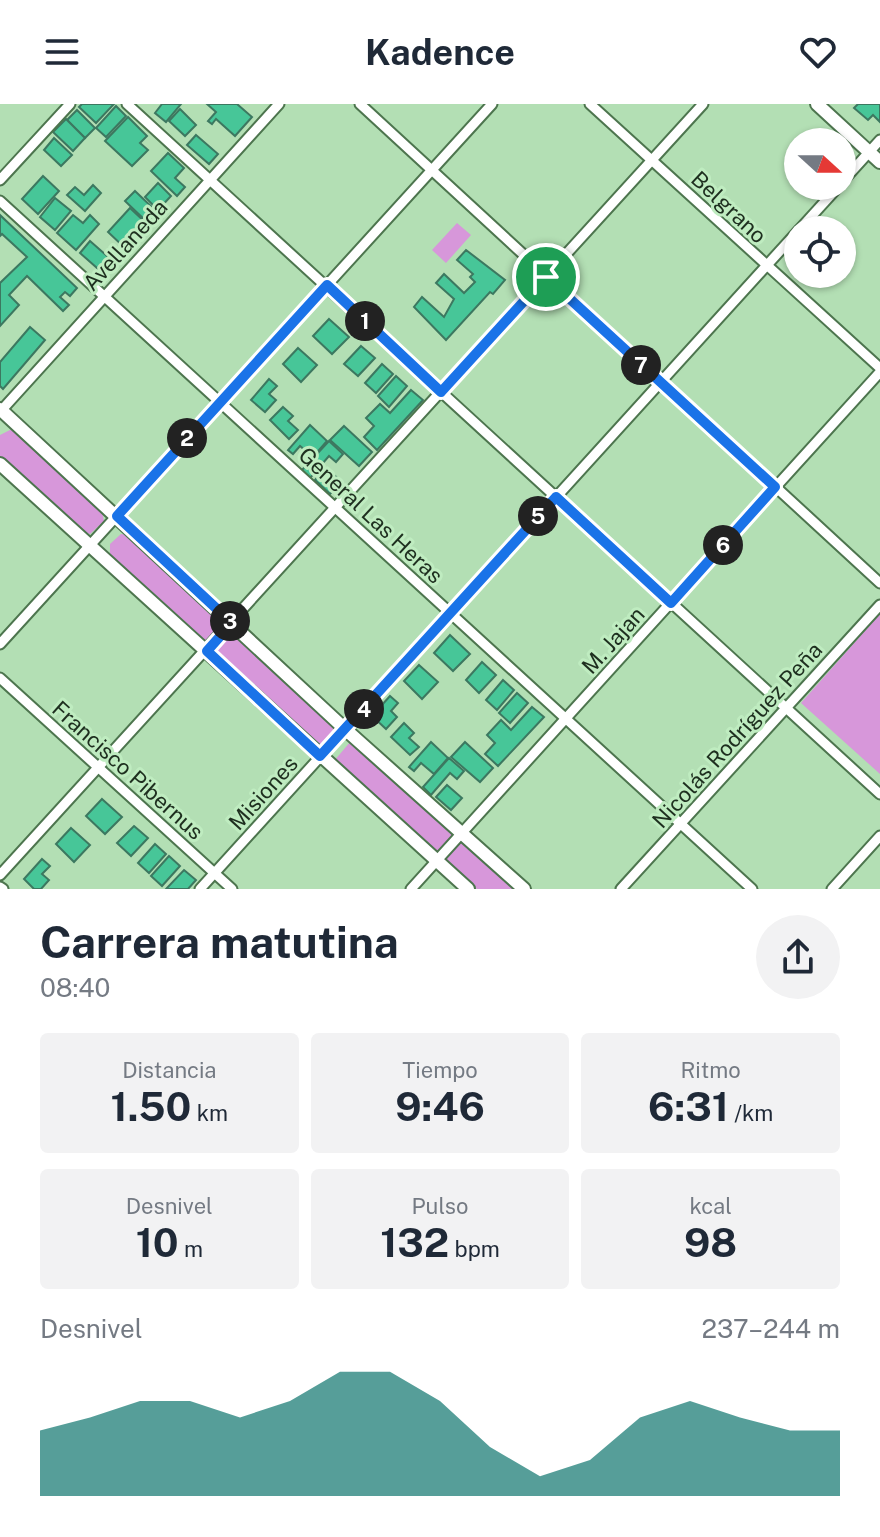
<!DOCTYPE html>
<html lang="es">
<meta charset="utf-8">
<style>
body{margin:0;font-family:"Public Sans",sans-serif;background:#f2f2f3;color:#1f2937;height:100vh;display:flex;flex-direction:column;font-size:30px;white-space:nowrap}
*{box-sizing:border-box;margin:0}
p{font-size:26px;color:#747a83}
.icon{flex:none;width:44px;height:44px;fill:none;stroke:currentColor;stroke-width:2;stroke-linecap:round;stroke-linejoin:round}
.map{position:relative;height:785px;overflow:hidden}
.drawer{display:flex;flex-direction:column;background:#fff;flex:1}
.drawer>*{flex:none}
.needle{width:52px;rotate:111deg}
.fabs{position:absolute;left:784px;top:24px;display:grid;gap:16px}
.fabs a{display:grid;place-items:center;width:72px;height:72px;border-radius:50%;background:#fff;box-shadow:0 2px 6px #0004;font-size:40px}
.pin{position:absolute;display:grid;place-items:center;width:68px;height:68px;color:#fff;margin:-34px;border:4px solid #fff;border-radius:50%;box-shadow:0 2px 8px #0007}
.km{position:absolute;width:40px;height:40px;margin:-20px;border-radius:50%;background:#222;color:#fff;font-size:22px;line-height:40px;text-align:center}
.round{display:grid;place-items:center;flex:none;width:84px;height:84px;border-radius:42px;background:#f2f2f3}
.head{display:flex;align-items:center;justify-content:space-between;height:136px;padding:0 40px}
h1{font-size:44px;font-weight:700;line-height:60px}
.stats{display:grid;grid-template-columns:repeat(3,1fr);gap:12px;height:136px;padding:8px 40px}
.stats div{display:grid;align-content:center;border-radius:8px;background:#f2f2f3;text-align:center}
.stats b{font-size:40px;font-weight:700}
.stats small{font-size:22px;font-weight:400}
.stats p{font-size:22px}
.chart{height:224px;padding:16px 40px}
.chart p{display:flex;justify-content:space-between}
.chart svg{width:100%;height:144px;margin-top:8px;fill:#0f766e;opacity:.7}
header{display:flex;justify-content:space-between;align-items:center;height:104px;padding:0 40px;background:#fff;font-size:36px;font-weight:700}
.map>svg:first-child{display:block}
</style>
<header><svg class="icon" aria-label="menu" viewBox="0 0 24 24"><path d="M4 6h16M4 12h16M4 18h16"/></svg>Kadence<svg class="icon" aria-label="heart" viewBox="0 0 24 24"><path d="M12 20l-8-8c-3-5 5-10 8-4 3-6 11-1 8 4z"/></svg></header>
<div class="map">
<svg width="880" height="785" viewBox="0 0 880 785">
<rect width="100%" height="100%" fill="#b3dfb4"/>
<g fill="#d797da">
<polygon points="457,119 471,131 446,159 432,146"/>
<polygon points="10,326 17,328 102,408 104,417 90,430 78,426 0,355 0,331"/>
<polygon points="121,430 130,431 226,520 208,541 110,453 110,440"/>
<polygon points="880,510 880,670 801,599"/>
<polygon points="233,528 338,625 320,645 215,548"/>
<polygon points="351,637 457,731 439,750 334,657"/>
<polygon points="462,738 514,785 477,785 445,756"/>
</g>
<g fill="#47c698" stroke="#3c7860" stroke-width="2">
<polygon points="82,0 114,0 96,19 79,3"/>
<polygon points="162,0 181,0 166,18 155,9"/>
<polygon points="207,0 237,0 252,13 235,32 216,15 212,20 208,17 216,8"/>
<polygon points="858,0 880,0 880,18 873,11 868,16 854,4"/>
<polygon points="116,2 126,12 106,33 96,24"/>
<polygon points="180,5 196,21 185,32 169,17"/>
<polygon points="77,6 95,24 85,34 67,16"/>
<polygon points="128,13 147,32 140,39 148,46 132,62 105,37"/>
<polygon points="66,15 85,34 73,47 53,28"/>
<polygon points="196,31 218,50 209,60 187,41"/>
<polygon points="54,34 72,51 61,62 44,46"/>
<polygon points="168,49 184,64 175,74 185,83 177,92 151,67"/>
<polygon points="43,72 59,87 38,110 22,95"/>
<polygon points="158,79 171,92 158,106 145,93"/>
<polygon points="93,81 101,89 85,107 67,91 75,83 84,91"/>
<polygon points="135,87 157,108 147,118 125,97"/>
<polygon points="55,94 71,107 55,126 40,113"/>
<polygon points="130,104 147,120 125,144 108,128"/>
<polygon points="0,111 77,184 70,192 65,188 60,193 69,201 63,207 27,172 9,191 19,201 0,222 0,179 27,153 2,130 0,132"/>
<polygon points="73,111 83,119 90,111 99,120 76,146 57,129"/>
<polygon points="90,137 115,159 105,171 80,149"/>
<polygon points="466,146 505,176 493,190 490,188 446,236 414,203 422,193 444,213 454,195 436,179 444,170 464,189 475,178 470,173 473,170 457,156"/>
<polygon points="329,215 349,233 332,250 313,232"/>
<polygon points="30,223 45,236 3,285 0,282 0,258"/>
<polygon points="361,242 375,254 358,272 344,260"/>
<polygon points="298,244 317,261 301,278 283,260"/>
<polygon points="382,260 393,270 376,289 365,279"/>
<polygon points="396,272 407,282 389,303 378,292"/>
<polygon points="269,275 277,282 269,290 276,296 265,308 251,296"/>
<polygon points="411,286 423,296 377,346 364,333 374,322 366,314 380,300 390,309"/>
<polygon points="283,303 293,312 288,317 298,326 289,335 270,316"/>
<polygon points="310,321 327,337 313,353 300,342 293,350 288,346"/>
<polygon points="344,322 372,348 359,362 330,336"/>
<polygon points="329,337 343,350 336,358 329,352 310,374 302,366"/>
<polygon points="326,364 341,377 330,390 315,376"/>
<polygon points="450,531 470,550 453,567 434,549"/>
<polygon points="482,558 496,571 479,589 466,576"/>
<polygon points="419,561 438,578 422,595 404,577"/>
<polygon points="503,576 514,586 497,606 486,596"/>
<polygon points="517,589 528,599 510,619 499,609"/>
<polygon points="390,592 398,599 391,607 397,613 386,625 372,612"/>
<polygon points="532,603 544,613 498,662 485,650 495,639 487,631 501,616 511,626"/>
<polygon points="404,619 414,629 409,634 419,643 410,651 391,633"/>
<polygon points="431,638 448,654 434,670 421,659 414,667 409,663"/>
<polygon points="465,638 493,664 480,678 451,653"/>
<polygon points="449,654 464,667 457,675 450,669 431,691 423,683"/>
<polygon points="447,681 462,694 451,706 436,693"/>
<polygon points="102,695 122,713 105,730 86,712"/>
<polygon points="134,722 148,734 131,752 117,739"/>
<polygon points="71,724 90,741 74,758 56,740"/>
<polygon points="155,740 166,750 149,769 138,759"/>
<polygon points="169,752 180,762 162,782 151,772"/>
<polygon points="42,755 50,762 42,770 49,776 41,785 34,785 24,775"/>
<polygon points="184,766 196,776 188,785 166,785"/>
</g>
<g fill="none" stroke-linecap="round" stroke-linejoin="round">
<g stroke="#4d754e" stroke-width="13">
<g id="minor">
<polyline points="127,0 880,690"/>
<polyline points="360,0 880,479"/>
<polyline points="590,0 880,264"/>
<polyline points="0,76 70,0"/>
<polyline points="842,78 880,36"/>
<polyline points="0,97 752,785"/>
<polyline points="799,126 839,82"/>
<polyline points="0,308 279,0"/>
<polyline points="0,540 492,0"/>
<polyline points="0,574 232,785"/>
<polyline points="0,771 703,0"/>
<polyline points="0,783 3,785"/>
<polyline points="200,785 798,127"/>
<polyline points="411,785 880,268"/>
<polyline points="621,785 880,501"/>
<polyline points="832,785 880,732"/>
</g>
</g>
<g stroke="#4d754e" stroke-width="16">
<g id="secondary">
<polyline points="817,0 880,58"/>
<polyline points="0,305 345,625 524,785"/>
<polyline points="0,360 468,785"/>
</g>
</g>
<use href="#minor" stroke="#fff" stroke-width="9"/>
<use href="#secondary" stroke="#fff" stroke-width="12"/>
</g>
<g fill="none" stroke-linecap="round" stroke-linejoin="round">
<g stroke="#fff" stroke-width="16">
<polygon id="route" points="546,173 775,383 671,499 556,393 320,652 207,547 232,519 117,412 327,181 441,288"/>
</g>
<use href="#route" stroke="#1a73e8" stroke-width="10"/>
</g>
<g text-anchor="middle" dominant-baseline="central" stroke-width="6" stroke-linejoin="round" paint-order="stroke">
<g font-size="22" fill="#1e2f1f" stroke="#bfecc0">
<text transform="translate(729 103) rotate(43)">Belgrano</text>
<text transform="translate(125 141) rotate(-48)">Avellaneda</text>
<text transform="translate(371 411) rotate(43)">General Las Heras</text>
<text transform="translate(613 536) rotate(-48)">M. Jajan</text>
<text transform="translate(737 631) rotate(-48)">Nicolás Rodríguez Peña</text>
<text transform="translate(128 666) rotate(42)">Francisco Pibernus</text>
<text transform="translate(263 689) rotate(-48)">Misiones</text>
</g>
</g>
</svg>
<div class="fabs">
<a><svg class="needle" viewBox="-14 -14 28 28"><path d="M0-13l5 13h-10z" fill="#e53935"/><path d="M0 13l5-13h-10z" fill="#747a83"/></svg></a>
<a><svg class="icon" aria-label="locate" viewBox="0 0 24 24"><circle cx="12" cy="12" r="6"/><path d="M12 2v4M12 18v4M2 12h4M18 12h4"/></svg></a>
</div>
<div class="pin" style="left:546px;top:173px;background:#1e9e55"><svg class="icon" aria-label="arrive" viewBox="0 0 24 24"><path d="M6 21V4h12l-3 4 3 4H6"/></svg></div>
<b class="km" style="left:365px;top:217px">1</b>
<b class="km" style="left:187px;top:334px">2</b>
<b class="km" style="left:230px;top:517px">3</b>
<b class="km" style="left:364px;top:605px">4</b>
<b class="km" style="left:538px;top:412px">5</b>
<b class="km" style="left:723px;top:441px">6</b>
<b class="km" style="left:641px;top:261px">7</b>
</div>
<section class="drawer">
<div class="head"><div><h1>Carrera matutina</h1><p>08:40</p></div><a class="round"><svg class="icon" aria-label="share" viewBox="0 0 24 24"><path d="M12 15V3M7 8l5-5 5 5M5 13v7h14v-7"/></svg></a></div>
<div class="stats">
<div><p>Distancia</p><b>1.50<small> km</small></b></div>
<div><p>Tiempo</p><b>9:46</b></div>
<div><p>Ritmo</p><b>6:31<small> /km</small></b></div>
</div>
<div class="stats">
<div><p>Desnivel</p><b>10<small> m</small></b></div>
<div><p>Pulso</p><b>132<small> bpm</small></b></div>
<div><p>kcal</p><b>98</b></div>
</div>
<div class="chart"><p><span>Desnivel</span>237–244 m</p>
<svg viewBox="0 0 160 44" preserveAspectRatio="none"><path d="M0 44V24L10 20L20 15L30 15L40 20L50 15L60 6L70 6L80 15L90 29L100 38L110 33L120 20L130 15L140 20L150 24L160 24V44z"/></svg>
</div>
</section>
